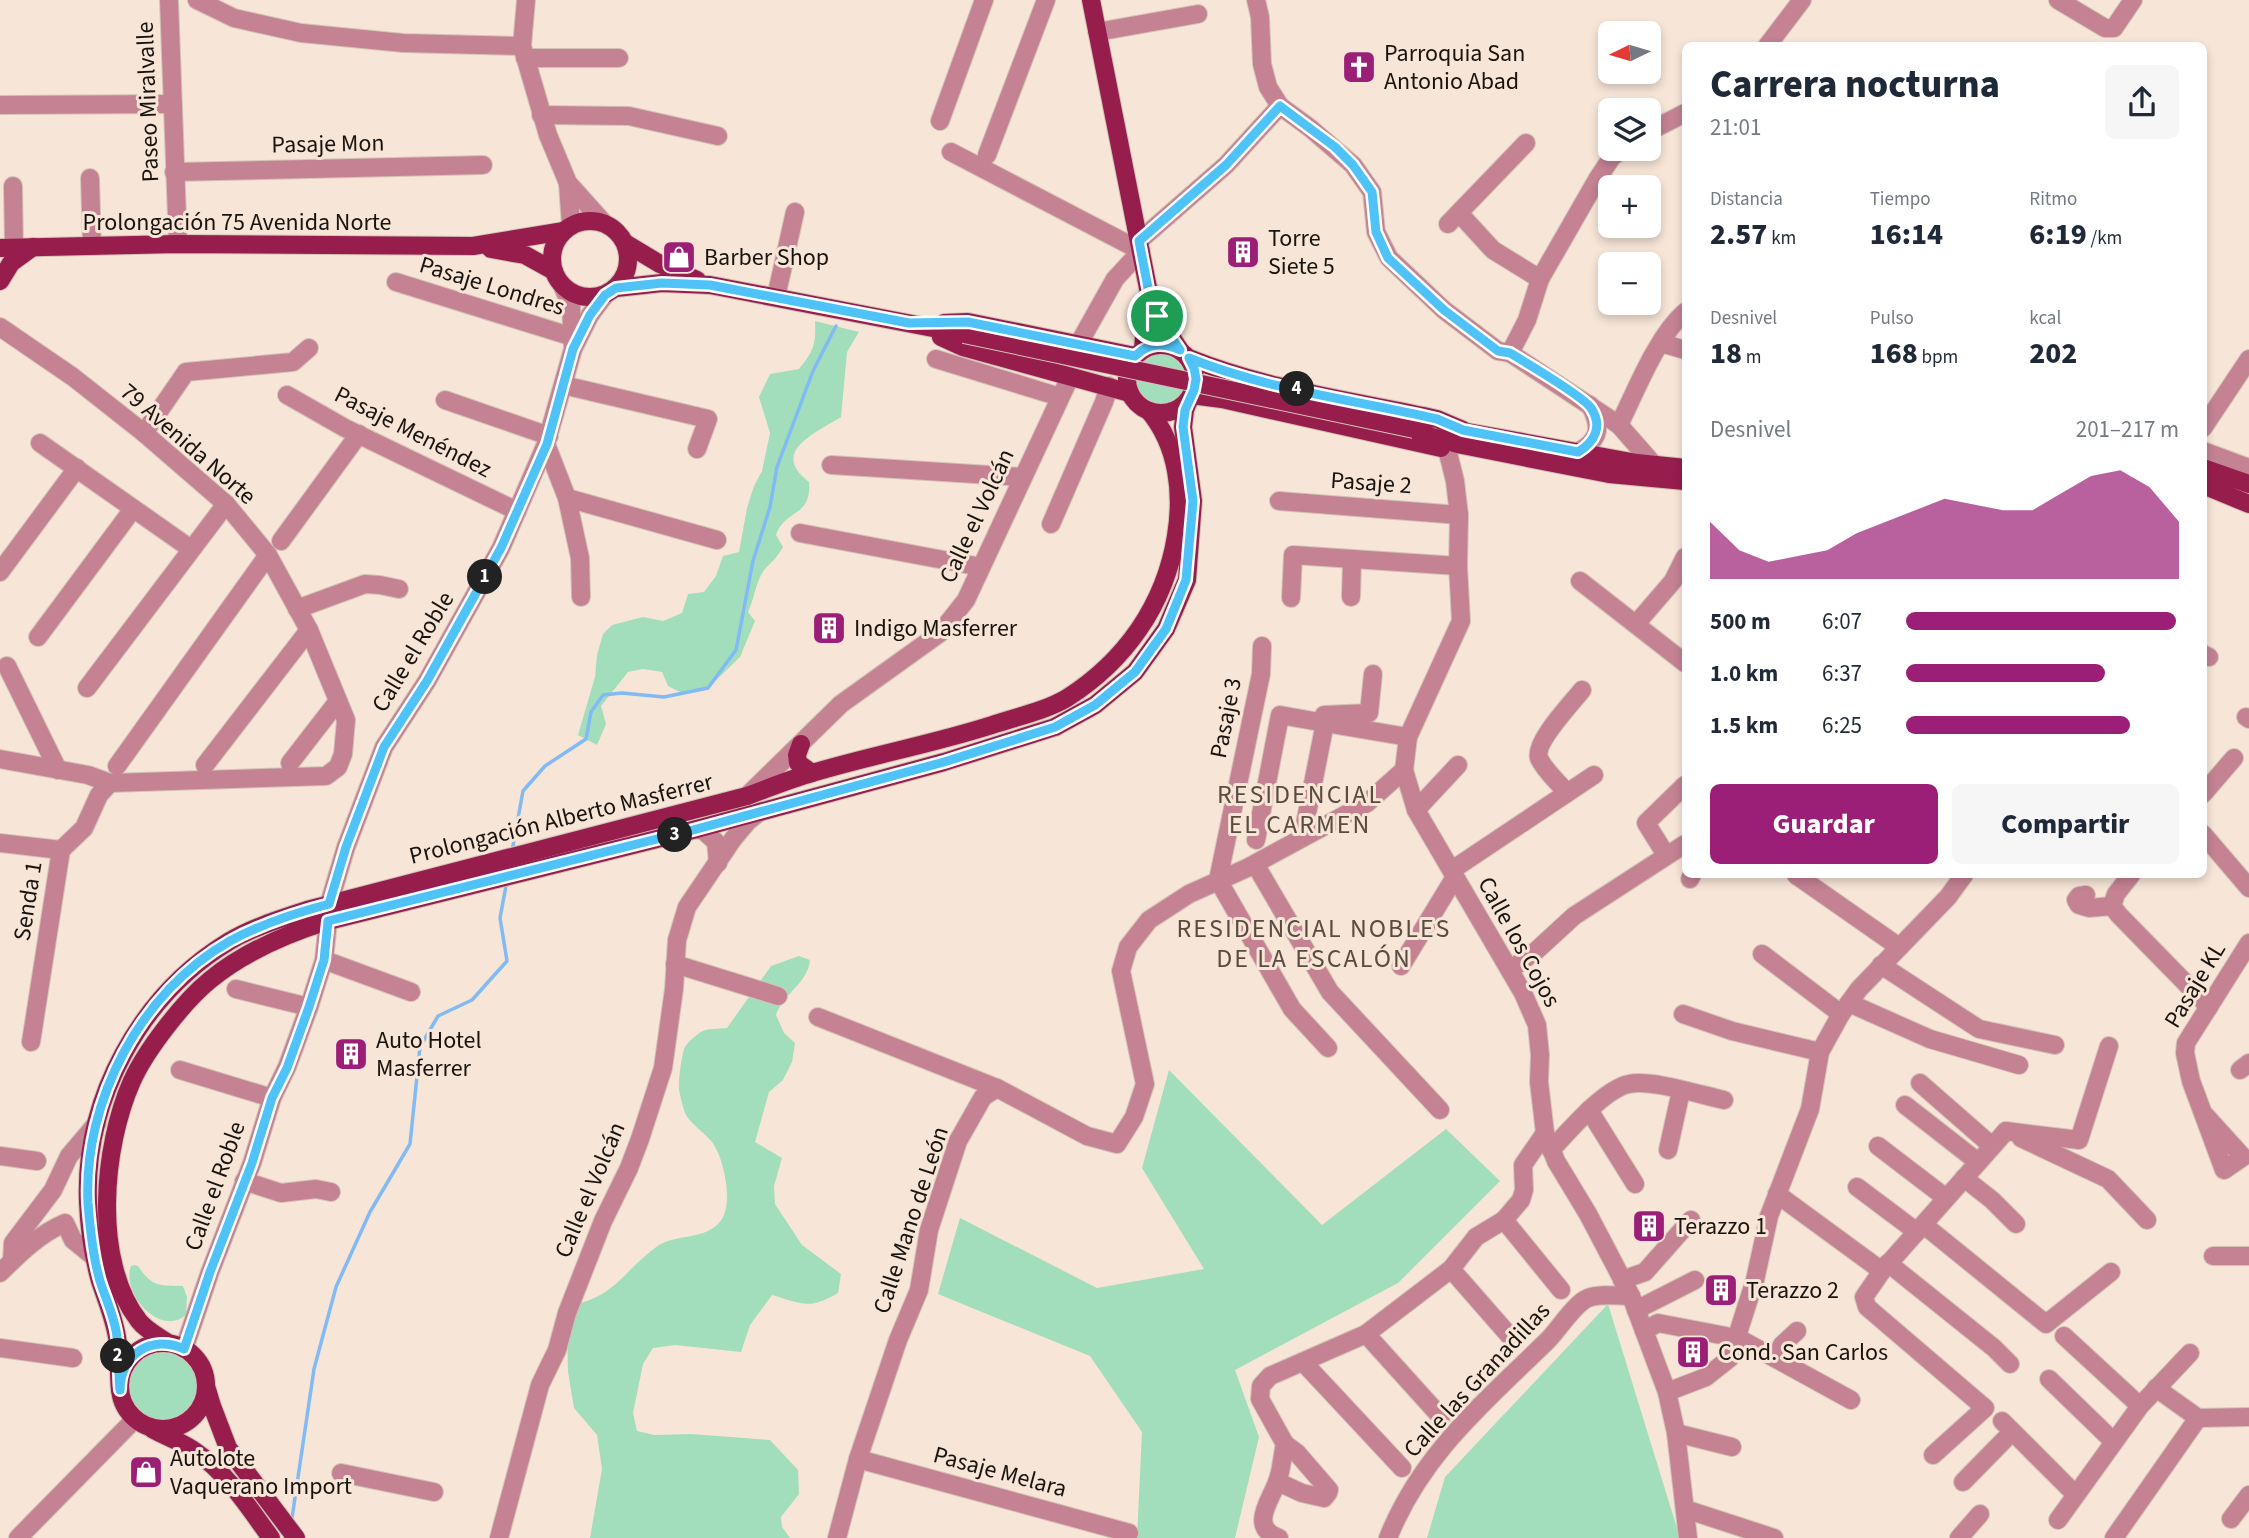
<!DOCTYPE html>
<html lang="es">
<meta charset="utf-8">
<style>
body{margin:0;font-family:"Source Sans 3",sans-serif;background:#f6f6f7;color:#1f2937;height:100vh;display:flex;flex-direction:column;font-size:26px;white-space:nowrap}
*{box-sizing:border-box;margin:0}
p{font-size:23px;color:#747a83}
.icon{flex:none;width:38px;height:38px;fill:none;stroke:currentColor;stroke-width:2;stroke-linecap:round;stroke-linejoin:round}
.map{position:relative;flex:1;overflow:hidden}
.sheet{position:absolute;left:1682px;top:42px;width:525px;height:836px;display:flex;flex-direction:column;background:#fff;border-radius:10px;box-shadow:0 4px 10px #0003}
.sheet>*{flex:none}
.needle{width:46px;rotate:265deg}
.tools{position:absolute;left:1598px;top:21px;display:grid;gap:14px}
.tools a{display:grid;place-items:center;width:63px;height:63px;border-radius:10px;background:#fff;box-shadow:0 4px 10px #0003;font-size:35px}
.pin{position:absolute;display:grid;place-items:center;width:60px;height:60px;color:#fff;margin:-30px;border:4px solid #fff;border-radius:50%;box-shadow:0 2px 7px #0007}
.km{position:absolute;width:35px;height:35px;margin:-18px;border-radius:50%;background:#222;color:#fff;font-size:19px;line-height:35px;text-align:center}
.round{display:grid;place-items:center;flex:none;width:74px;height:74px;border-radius:10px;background:#f6f6f7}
.headline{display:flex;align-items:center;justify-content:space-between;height:119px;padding:0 28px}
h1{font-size:38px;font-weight:800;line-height:52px}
.stats{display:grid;grid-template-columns:repeat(3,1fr);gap:10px;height:119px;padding:7px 28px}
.stats div{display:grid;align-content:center}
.stats b{font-size:30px;font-weight:800}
.stats small{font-size:19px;font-weight:400}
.stats p{font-size:19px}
.chart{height:196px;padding:14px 28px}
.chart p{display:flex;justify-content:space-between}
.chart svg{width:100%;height:126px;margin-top:7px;fill:#9b1f76;opacity:.7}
.button{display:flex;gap:14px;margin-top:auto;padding:14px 28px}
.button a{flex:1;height:80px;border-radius:10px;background:#9b1f76;color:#fff;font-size:28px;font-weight:800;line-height:80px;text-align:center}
.button a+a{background:#f6f6f7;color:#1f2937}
ul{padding:0 28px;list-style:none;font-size:23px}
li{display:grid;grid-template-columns:112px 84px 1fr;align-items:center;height:52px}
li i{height:18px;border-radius:9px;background:#9b1f76}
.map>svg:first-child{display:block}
</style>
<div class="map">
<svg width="2249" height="1538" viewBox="0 0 2249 1538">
<rect width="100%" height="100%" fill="#f7e5d7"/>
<g fill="#a2debc">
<path d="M815 321 859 332 847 352 841 417C818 432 768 451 809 482 812 517 785 509 776 535L783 547C776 559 772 561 765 569 756 580 754 600 748 612L755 621 740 657 708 688 682 693 668 686 662 672 643 669 628 672 601 706 606 724 597 745 578 735 595 677 597 655 603 634 612 625 643 617 663 621 682 613 688 594 704 592 716 576 723 556 739 552 747 508 754 486 762 471 770 433 759 397 770 374 799 369C814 351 816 344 815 321Z"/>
<circle cx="1162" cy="378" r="28"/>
<path d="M799 956 810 960C808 983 783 994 776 1015L784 1033 795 1043 792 1062 783 1080 769 1092 755 1142 782 1158 774 1186 775 1204 802 1245 841 1274 838 1293C809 1310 803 1304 772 1295L750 1325 741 1352 675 1345 653 1348 643 1364 633 1413 637 1431 654 1435 691 1434 770 1440 798 1470 799 1494 781 1517 782 1527 790 1538H590L602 1469 597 1435 574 1408 568 1372 567 1327 573 1305C615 1296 624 1271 655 1248 675 1232 707 1242 722 1219 733 1202 724 1158 712 1142 705 1133 692 1125 686 1115 683 1108 680 1096 679 1089 678 1082 682 1052 685 1047 688 1042 696 1035 701 1032 707 1028 719 1029 727 1028L771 966Z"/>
<polygon points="1169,1070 1322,1225 1446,1129 1500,1181 1398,1283 1235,1370 1259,1437 1235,1538 1137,1538 1142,1432 1090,1356 938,1294 960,1218 1097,1288 1204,1269 1142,1168"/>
<path d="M135 1265 138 1266C153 1288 159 1285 183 1286L187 1297 186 1315C158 1338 121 1291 131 1266Z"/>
<polygon points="1608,1304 1680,1538 1427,1538 1445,1477"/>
<circle cx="163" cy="1386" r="34"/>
</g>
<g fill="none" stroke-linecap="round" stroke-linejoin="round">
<g stroke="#82baf5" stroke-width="3.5">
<polyline points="512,851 523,791 545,766 586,739 591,712 603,695 622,693 664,697 708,688 736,650 753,561 770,507 777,467 813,371 836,326"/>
<polyline points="292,1518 314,1369 336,1287 370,1212 410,1144 420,1047 438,1016 472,1000 507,961 500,918 506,886"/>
</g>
<g stroke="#d3c3b7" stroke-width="20">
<g id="minor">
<polyline points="169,0 178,244"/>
<polyline points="197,0 234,18 301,33 403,43 522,46"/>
<polyline points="526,0 522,46 548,135 568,183 603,222"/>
<polyline points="1256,0 1260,17 1262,64 1268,87 1280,106 1310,128 1353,165 1372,192 1376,232 1389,258 1444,310 1498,351 1510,353 1619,425 1655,466"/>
<polyline points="2058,0 2105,28 2114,28 2133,0"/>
<polyline points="1097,32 1198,14"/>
<polyline points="1767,46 1802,0"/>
<polyline points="525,58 619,58"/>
<polyline points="0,105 172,104"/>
<polyline points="541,115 629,116 718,136"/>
<polyline points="940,121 984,0"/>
<polyline points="1648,132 1685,113"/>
<polyline points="951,152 1141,251 1115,279 1078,345"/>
<polyline points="987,155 1046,0"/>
<polyline points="174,172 483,165"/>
<polyline points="90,178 92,246"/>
<polyline points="568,183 571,226"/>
<polyline points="13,186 14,248"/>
<polyline points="1459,213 1493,250 1540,279"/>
<polyline points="1448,224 1526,143"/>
<polyline points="1139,241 1226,165 1280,106"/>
<polyline points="396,282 573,337"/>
<polyline points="562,285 571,306 573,346"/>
<polyline points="776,297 795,212"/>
<polyline points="0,327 73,377 144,433 226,504 268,555 309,630 346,720 343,754 338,767 326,776 110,783 99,795 84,828 61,850"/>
<polyline points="1661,343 1685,350"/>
<polyline points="1510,353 1527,320 1540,279 1598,178 1612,157 1623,149"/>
<polyline points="936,359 1060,397"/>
<polyline points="563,385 708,419 697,449"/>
<polyline points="287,395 345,428 517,511"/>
<polyline points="445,400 549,436"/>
<path d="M1619 425C1636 391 1657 336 1685 312"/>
<polyline points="2203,428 2249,359"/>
<polyline points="144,433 186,372 293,362 309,348"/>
<polyline points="40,443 191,549"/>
<polyline points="546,444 567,498 580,558 581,597"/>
<polyline points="1447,449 1455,481 1459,515 1458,566 1461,621 1408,737 1404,770 1416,810 1523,993 1537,1025 1540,1055 1539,1082 1545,1133 1556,1161 1588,1214 1631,1296 1667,1392 1676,1433 1688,1538"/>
<polyline points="2203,451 2249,468"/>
<path d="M1578 452C1601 439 1601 427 1590 405"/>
<polyline points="831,465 1022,477"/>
<polyline points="567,498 717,540"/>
<polyline points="1279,501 1459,515"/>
<polyline points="1051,524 1104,402 1109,386"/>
<polyline points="800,533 981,567"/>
<polyline points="281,541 359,434"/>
<polyline points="0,572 77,468"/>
<polyline points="1580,581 1685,663"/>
<polyline points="1351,597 1352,559"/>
<polyline points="1291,598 1293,555 1458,566"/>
<polyline points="297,609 365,584 380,585 399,589"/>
<polyline points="1636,624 1673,581 1685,557"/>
<polyline points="38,637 133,509"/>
<polyline points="1262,646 1261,674 1218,880 1292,1009 1328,1048"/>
<polyline points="2203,654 2209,657"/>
<polyline points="7,666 58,770"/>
<polyline points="87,688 226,504"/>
<polyline points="1324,715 1369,713 1373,674"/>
<polyline points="2246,717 2249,719"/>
<polyline points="0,759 88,775 110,783"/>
<polyline points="290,763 338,701"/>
<polyline points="205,765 309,630"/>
<polyline points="117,766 268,555"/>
<path d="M1567 793C1559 783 1544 770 1539 758 1534 742 1572 703 1582 690"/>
<polyline points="2203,794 2234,758"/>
<polyline points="747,796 841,704 940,633 966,600 1070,377"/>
<polyline points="1416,810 1458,765"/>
<polyline points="1305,824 1325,723 1408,737"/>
<polyline points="696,829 704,831 716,842 718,863"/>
<polyline points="2203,834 2249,888"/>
<polyline points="1256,840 1280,715 1325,723"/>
<polyline points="0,843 61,850"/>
<polyline points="1666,855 1646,823 1685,785"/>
<polyline points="1255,864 1330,992 1440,1110"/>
<polyline points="1452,870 1594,775"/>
<polyline points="1796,875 1899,947"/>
<polyline points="1690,879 1692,875"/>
<polyline points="2086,895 2079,896 2076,900 2079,905 2089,908 2112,906"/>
<polyline points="329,904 346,847 384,747 427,681 501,548 546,444 573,349 590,315 605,295"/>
<polyline points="2112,906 2119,915 2209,1007"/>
<polyline points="2112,906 2116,894 2131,875"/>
<polyline points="1762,954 1841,1014"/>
<polyline points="324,960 411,992"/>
<polyline points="675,964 778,996"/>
<polyline points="1881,965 1979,1029 2055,1045"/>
<polyline points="1401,966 1455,877"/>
<polyline points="1510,970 1537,950 1574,916 1685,844"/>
<polyline points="236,989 309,1007"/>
<polyline points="1849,1003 1930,1039 2019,1065"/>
<polyline points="1683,1014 1732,1031 1820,1052"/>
<polyline points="818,1017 997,1088"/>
<polyline points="31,1042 61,850"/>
<polyline points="180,1070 272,1098"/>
<polyline points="2240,1070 2249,1063"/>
<polyline points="1920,1083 1992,1146"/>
<polyline points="1905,1105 1978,1162"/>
<polyline points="1589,1110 1635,1184"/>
<polyline points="2204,1114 2243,1157 2224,1170 2191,1081 2185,1053 2186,1043 2249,943"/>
<polyline points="2006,1131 2079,1140 2109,1046"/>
<polyline points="2021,1138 2108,1179 2147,1220"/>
<polyline points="1878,1146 1946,1198"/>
<path d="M1551 1150C1569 1131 1604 1089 1629 1084 1651 1079 1701 1095 1724 1100"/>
<polyline points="1668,1150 1681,1091"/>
<polyline points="0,1156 37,1161"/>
<polyline points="1964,1178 1992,1200 2016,1224"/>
<polyline points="244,1181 281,1193 316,1189 331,1192"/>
<polyline points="1857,1187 1917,1232"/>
<polyline points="1777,1194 1882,1271 2006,1131"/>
<polyline points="1504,1220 1561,1290"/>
<polyline points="1924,1225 2046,1324 2111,1272"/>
<polyline points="2213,1256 2249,1256"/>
<polyline points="12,1261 13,1243 53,1190 69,1156 97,1123"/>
<polyline points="1888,1263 1994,1348 2010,1364"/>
<polyline points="1451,1269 1514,1341"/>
<polyline points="1882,1271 1864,1297 1867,1307 1985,1408 1933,1455"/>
<path d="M0 1273C19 1254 39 1234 65 1223L73 1240 94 1257"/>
<polyline points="1622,1280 1645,1272 1691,1220"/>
<polyline points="1636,1310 1695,1280"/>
<polyline points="1644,1331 1658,1323 1726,1336"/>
<polyline points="1366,1334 1441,1417"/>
<polyline points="2064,1336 2140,1406"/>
<polyline points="1738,1338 1851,1400"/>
<polyline points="0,1348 73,1358"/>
<polyline points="184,1349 210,1272 252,1163 272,1098 287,1067 309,1007 324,960 328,921"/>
<polyline points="1775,1358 1782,1345 1797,1331"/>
<polyline points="1303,1362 1402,1468"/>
<polyline points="2049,1379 2113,1441"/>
<polyline points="2156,1388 2198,1418"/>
<polyline points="1667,1392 1706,1377 1730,1358 1755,1280 1769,1216 1810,1109 1820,1052 1841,1014 1859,989 1948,897 1964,875"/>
<polyline points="2198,1418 2249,1417"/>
<polyline points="2002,1421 2075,1494"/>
<polyline points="1676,1433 1732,1447"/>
<polyline points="858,1459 1129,1533"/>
<polyline points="341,1473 434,1492"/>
<polyline points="1278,1482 1302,1493 1324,1498 1328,1493 1329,1490 1297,1453 1285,1444"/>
<polyline points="1963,1482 2012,1432"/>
<polyline points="1685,1509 1774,1538"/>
<polyline points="2231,1519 2249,1495"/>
<polyline points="2058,1520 2140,1406 2190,1353"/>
<polyline points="18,1538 135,1419"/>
<polyline points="499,1538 540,1385 557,1350 567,1313 603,1221 629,1168 640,1139 663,1068 674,989 677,940 687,907 733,839 748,821 761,811"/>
<polyline points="837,1538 858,1459 898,1340 919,1290 929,1230 958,1141 983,1097 997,1088 1087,1136 1117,1144 1134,1117 1145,1084 1121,971 1128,947 1149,920 1189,894 1247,868 1367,803 1404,770"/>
<path d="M1279 1538C1248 1527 1271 1500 1277 1482 1282 1470 1282 1456 1285 1444L1260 1399 1261 1386 1270 1376 1366 1334 1451 1269 1476 1237 1504 1220 1521 1200 1524 1190 1523 1165 1545 1133"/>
<path d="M1388 1538C1422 1453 1485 1402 1548 1340 1559 1329 1575 1303 1588 1298 1601 1293 1617 1296 1631 1296"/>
<polyline points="1959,1538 1980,1514"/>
<polyline points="2114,1538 2198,1418"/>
</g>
</g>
<g stroke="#d3c3b7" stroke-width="20">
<g id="major">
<polyline points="1091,0 1149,293 1157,316 1180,350"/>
<circle cx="590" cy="259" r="38"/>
<polyline points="625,243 660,264 697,280"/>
<polyline points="0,248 178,244 473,246 564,231"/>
<polyline points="491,249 525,255 554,271"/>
<polyline points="0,281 11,263 33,247"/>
<polyline points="616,288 662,283 710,285 964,334"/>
<polyline points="944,323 968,322 1135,356"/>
<polyline points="941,337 963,347 1130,393"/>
<circle cx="1161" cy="379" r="34"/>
<polyline points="1143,349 1148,296"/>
<path d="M1189 358C1268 390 1355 401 1437 419L1463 430"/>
<polyline points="1191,395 1222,399 1441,448"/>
<polyline points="1414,429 1432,437 1462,445 1609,474 1685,481"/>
<polyline points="1451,429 1637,463 1685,468"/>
<polyline points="2203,468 2249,484"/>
<polyline points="2203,485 2249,504"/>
<polyline points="801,744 797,755 798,763 812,773"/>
<circle cx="163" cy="1386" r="43"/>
<path d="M168 1343C158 1336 146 1330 139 1321 92 1261 103 1146 132 1081 146 1050 184 1001 210 980 244 952 286 934 328 921L693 830 944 762 1055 727 1095 705 1135 672 1166 629 1187 580 1193 501 1183 427 1185 410 1189 400"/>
<polyline points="206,1386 212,1406 228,1448 296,1538"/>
<path d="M120 1390C118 1373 120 1354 117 1337 114 1318 106 1299 100 1281 93 1256 89 1228 88 1202 84 1099 140 996 228 942 253 927 280 919 307 910L747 796C769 788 790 779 812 773 872 755 933 744 992 725 1016 717 1045 711 1067 698 1125 661 1165 605 1176 536 1183 493 1178 446 1149 411"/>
<path d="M152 1429C166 1437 183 1442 196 1452 227 1473 249 1508 271 1538"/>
</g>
</g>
<use href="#minor" stroke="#c48293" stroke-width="18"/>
<use href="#major" stroke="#971d4d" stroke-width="18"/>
<g stroke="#d3c3b7" stroke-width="20" stroke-linecap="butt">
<polyline id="major-bridge" points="964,334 1414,429"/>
</g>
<use href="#major-bridge" stroke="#971d4d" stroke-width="18"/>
</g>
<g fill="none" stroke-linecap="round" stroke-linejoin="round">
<g stroke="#fff" stroke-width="14">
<path id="route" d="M1280 106 1335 147 1353 165 1372 192 1376 232 1388 258 1444 310 1498 351 1510 353C1525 362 1584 397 1591 408 1603 426 1595 442 1578 452L1463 430 1437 419C1355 400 1268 390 1189 358L1194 368 1196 379 1194 390 1185 410 1183 427 1193 501 1186 580 1166 629 1135 672 1095 705 1055 727 944 762 693 830 328 921 324 960 309 1007 287 1068 272 1098 252 1163 210 1272 184 1349C152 1334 120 1354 120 1390 118 1373 120 1354 117 1337 115 1318 106 1300 100 1281 93 1257 90 1229 88 1203 83 1101 141 991 230 941 261 924 295 913 329 904L346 847 384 747 427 681 501 548 547 444 573 349 590 315 605 295 616 288 662 283 710 285 909 323 968 322 1135 356C1149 343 1163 342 1180 350L1157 316 1149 293 1139 241 1226 165Z"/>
</g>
<use href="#route" stroke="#4fc3f7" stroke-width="9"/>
</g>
<defs>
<g id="church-square" transform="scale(1.75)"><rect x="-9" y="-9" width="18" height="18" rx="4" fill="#9b1f76" stroke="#f7e5d7"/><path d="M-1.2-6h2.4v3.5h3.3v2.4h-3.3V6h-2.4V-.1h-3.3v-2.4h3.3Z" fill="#fff"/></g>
<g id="building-square" transform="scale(1.75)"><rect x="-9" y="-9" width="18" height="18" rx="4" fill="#9b1f76" stroke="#f7e5d7"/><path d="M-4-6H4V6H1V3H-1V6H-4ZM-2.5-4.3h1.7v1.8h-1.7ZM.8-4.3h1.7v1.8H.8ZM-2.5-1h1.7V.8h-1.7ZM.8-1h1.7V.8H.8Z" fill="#fff"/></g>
<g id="shop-square" transform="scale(1.75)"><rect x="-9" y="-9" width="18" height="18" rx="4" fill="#9b1f76" stroke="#f7e5d7"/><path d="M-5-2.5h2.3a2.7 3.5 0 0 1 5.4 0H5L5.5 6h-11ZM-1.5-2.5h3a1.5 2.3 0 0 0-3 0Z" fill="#fff"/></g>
</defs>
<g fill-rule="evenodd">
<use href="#church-square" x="1359" y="67"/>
<use href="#building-square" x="1243" y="252"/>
<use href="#shop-square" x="679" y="257"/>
<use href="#building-square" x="829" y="628"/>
<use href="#building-square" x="351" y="1054"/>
<use href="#building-square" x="1649" y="1226"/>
<use href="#building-square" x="1721" y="1290"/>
<use href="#building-square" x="1693" y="1352"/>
<use href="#shop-square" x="146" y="1472"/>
</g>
<g text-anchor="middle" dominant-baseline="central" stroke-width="6" stroke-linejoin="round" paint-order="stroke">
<g font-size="24" fill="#18130e" stroke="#f7e5d7" text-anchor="start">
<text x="1384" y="53">Parroquia San<tspan x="1384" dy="28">Antonio Abad</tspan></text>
<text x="1268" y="238">Torre<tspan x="1268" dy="28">Siete 5</tspan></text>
<text x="704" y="257">Barber Shop</text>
<text x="854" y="628">Indigo Masferrer</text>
<text x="376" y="1040">Auto Hotel<tspan x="376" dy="28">Masferrer</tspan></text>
<text x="1674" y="1226">Terazzo 1</text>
<text x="1746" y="1290">Terazzo 2</text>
<text x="1718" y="1352">Cond. San Carlos</text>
<text x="170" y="1458">Autolote<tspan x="170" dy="28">Vaquerano Import</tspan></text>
</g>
<g font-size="24" fill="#18130e" stroke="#f7e5d7">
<text transform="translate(148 102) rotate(-92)">Paseo Miralvalle</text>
<text transform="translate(328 144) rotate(-1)">Pasaje Mon</text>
<text x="237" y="222">Prolongación 75 Avenida Norte</text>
<text transform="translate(492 286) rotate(17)">Pasaje Londres</text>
<text transform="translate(413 432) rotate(27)">Pasaje Menéndez</text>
<text transform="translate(188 444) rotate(41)">79 Avenida Norte</text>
<text transform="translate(1371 483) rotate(4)">Pasaje 2</text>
<text transform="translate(977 516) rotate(-65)">Calle el Volcán</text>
<text transform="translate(413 652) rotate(-59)">Calle el Roble</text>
<text transform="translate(1226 718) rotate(-79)">Pasaje 3</text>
<text transform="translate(561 819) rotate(-14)">Prolongación Alberto Masferrer</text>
<text transform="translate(28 901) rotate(-81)">Senda 1</text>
<text transform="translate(1519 942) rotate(61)">Calle los Cojos</text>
<text transform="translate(2195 985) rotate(-59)">Pasaje KL</text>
<text transform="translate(215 1186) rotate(-70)">Calle el Roble</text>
<text transform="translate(590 1190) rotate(-67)">Calle el Volcán</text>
<text transform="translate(911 1220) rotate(-72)">Calle Mano de León</text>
<text transform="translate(1477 1380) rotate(-47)">Calle las Granadillas</text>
<text transform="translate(1000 1472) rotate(15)">Pasaje Melara</text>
</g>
<g font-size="26" letter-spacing="2" fill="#594b3f" stroke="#f7e5d7">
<text x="1300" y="794">RESIDENCIAL<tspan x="1300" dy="30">EL CARMEN</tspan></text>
<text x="1314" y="928">RESIDENCIAL NOBLES<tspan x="1314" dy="30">DE LA ESCALÓN</tspan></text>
</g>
</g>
</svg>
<div class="tools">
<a><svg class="needle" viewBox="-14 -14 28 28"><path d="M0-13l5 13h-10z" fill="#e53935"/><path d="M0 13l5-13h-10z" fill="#747a83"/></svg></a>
<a><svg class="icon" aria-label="layers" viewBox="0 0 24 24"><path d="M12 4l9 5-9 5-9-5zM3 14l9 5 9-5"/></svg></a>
<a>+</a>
<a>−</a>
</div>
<div class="pin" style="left:1157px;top:316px;background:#1e9e55"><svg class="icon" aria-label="arrive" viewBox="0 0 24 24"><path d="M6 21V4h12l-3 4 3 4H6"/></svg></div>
<b class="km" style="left:485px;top:577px">1</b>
<b class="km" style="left:118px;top:1356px">2</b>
<b class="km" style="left:675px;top:835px">3</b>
<b class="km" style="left:1297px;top:389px">4</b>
<section class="sheet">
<div class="headline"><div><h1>Carrera nocturna</h1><p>21:01</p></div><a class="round"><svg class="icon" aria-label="share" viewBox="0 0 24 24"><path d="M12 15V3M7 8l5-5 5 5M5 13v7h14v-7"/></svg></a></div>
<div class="stats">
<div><p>Distancia</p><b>2.57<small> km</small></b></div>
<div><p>Tiempo</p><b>16:14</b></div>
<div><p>Ritmo</p><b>6:19<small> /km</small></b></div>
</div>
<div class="stats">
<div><p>Desnivel</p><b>18<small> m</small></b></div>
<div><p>Pulso</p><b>168<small> bpm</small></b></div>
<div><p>kcal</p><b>202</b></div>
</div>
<div class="chart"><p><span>Desnivel</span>201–217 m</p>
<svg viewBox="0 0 160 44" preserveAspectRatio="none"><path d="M0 44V24L10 34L20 38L30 36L40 34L50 28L60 24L70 20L80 16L90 18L100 20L110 20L120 14L130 8L140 6L150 12L160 24V44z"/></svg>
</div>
<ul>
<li><b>500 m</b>6:07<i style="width:99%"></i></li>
<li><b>1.0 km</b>6:37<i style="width:73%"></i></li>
<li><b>1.5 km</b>6:25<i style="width:82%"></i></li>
</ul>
<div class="button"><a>Guardar</a><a>Compartir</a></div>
</section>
</div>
